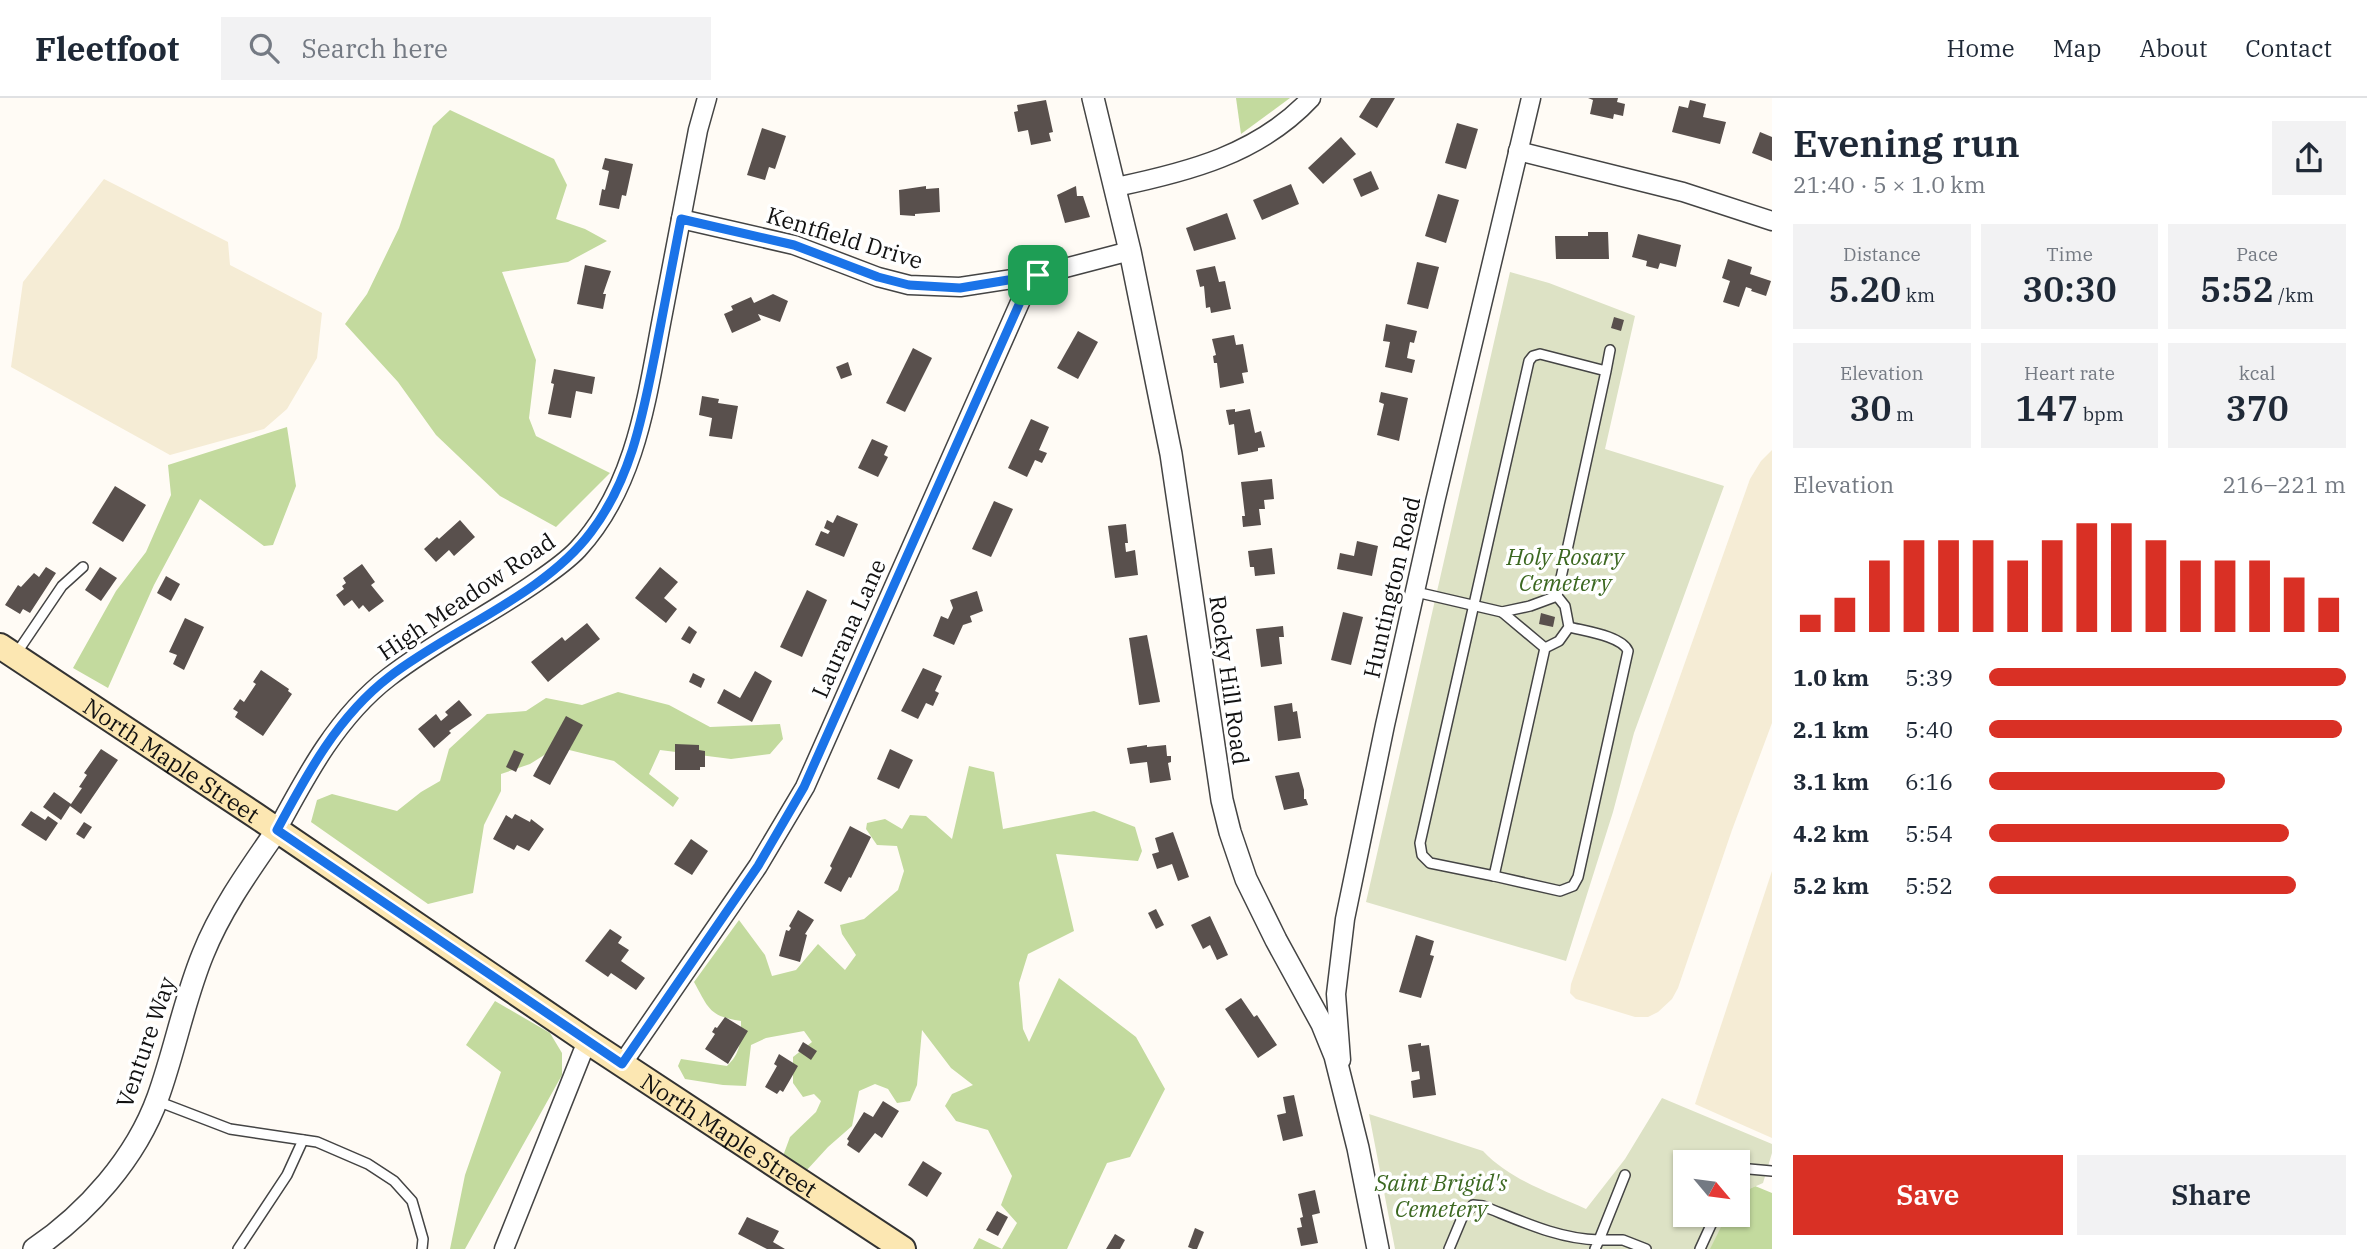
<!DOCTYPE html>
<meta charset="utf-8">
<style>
body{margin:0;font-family:"IBM Plex Serif",serif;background:#f2f2f3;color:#1f2937;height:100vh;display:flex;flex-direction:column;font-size:26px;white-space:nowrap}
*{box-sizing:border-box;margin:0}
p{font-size:23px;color:#747a83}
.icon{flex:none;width:38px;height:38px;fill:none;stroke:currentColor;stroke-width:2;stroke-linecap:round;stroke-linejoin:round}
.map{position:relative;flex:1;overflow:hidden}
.panel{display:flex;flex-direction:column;background:#fff;width:595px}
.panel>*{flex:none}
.needle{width:46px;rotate:119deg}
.buttons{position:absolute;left:1673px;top:1052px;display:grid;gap:14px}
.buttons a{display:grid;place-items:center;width:77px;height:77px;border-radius:0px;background:#fff;box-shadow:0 2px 5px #0004;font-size:35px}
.pin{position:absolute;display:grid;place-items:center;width:60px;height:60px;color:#fff;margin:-30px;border-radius:14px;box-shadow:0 4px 10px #0006}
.round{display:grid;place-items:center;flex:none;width:74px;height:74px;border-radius:0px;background:#f2f2f3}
.summary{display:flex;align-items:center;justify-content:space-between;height:119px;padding:0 21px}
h1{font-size:38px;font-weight:600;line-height:52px}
.metrics{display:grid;grid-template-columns:repeat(3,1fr);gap:10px;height:119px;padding:7px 21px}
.metrics div{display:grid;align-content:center;border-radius:0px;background:#f2f2f3;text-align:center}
.metrics b{font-size:35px;font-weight:600}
.metrics small{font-size:19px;font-weight:400}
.metrics p{font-size:19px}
.chart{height:196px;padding:14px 21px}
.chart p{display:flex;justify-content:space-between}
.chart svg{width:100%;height:126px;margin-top:7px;stroke:#d93025;stroke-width:6}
.action{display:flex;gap:14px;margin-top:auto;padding:14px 21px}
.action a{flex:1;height:80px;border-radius:0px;background:#d93025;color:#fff;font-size:28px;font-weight:600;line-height:80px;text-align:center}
.action a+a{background:#f2f2f3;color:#1f2937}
ul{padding:0 21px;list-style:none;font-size:23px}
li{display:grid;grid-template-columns:112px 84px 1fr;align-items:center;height:52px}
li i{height:18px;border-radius:9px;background:#d93025}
header{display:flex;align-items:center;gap:42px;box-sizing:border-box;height:98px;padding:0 35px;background:#fff;border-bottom:2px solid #e0e1e3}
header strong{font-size:33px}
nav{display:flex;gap:38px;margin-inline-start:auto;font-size:24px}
.search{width:490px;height:63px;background:#f2f2f3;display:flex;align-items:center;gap:18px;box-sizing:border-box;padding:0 24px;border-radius:0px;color:#747a83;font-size:26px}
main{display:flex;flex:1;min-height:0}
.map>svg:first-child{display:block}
</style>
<header>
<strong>Fleetfoot</strong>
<div class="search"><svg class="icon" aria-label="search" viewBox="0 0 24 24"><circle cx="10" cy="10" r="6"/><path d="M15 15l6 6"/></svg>Search here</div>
<nav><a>Home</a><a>Map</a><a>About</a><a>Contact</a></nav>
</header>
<main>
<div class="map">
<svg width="1772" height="1151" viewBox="0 0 1772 1151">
<rect width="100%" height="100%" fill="#fffbf5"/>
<g fill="#f5ecd5">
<polygon points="104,81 228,144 230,167 322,215 317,260 287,311 264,331 170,357 11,269 23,184"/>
<polygon points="1772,352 1772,625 1732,732 1678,890 1672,901 1658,914 1648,919 1635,919 1576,901 1570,895 1571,886 1750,381 1761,363"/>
<polygon points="1772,773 1772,1040 1695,1006"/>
</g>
<g fill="#c3da9e">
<polygon points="1236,0 1290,0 1241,36"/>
<polygon points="450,12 554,61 567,87 556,121 585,131 607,143 568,164 502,174 536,262 529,320 536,338 610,375 556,429 500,398 436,337 398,284 345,226 367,196 399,130 433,28"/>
<polygon points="287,329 296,388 273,447 264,448 200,401 154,487 108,590 73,570 116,493 146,454 171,397 168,367"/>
<polygon points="618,594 669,607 710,629 780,626 783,641 770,656 731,661 660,652 649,676 679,700 673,709 614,663 557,649 530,666 501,676 501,693 484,727 473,795 428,806 311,724 317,702 332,696 397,713 421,694 440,683 449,651 487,616 526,613 546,600 582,607"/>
<path d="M969 668 994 674 1003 731 1094 713 1135 729 1142 753 1138 763 1056 756 1074 833 1028 856 1019 885 1023 931 1029 944 1059 880 1136 939 1165 991 1130 1059 1107 1065 1067 1151H973L979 1140 1002 1151 1017 1125 1001 1107 1012 1078 988 1032 956 1023 945 1008 952 996 973 987 951 970 922 932 917 987 910 1003 897 1005 888 991 875 986 859 993 852 1028 828 1049 806 1073 783 1058 790 1039 816 1014 821 1003 814 996 803 999 793 985V959L812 944 804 933 766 940 751 947 746 988 723 987 685 981 678 968 681 961 727 968C741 955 741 942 741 923 709 918 709 911 694 884L739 822 765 857 772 878 796 872 818 846 845 872 856 857 842 836 840 827 864 821 898 792 904 773 897 748 877 747 866 731 867 725 885 721 902 731 910 717 926 718 952 741Z"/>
<polygon points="495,903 550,935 562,955 562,977 465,1151 450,1151 465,1077 501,974 466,947"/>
<polygon points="1755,1088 1772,1095 1772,1151 1687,1151 1723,1117 1738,1116 1738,1096"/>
</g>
<g fill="#dde2c5">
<polygon points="1510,174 1549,185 1635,218 1605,351 1724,388 1634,635 1613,714 1566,863 1366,804"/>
<path d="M1662 1000 1772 1046V1055L1763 1085 1738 1096V1064H1685V1116L1727 1117 1710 1151H1395L1369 1016 1483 1053C1510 1082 1551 1095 1586 1111L1625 1061Z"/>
</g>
<g fill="#59504d">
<polygon points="1371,0 1395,0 1377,30 1359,19"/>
<polygon points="1588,0 1618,0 1617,4 1625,6 1623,18 1614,16 1613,21 1590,16 1593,2"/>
<polygon points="1046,2 1053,34 1049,35 1051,43 1031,47 1028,32 1018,34 1014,14 1018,13 1017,7"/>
<polygon points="1690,2 1706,6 1703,19 1726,24 1720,46 1672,34 1679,8 1688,10"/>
<polygon points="1457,25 1478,31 1466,71 1445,65"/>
<polygon points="762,30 786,38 775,71 769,69 765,82 747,77"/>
<polygon points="1760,34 1772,39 1772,63 1752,55"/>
<polygon points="1341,39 1356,56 1323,86 1308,70"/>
<polygon points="605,60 633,66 626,98 622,97 619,111 599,107 602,91 605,92 609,73 602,71"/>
<polygon points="1371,73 1379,91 1361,99 1353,81"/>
<polygon points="1291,86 1299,106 1262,122 1253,102"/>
<polygon points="926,88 926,91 939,90 940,114 915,116 915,118 900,117 899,92"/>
<polygon points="1076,88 1077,98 1083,98 1090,119 1065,125 1057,97"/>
<polygon points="1438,96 1459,102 1446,145 1425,138"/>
<polygon points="1227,115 1236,141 1194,153 1186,130"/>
<polygon points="1588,134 1608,134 1609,161 1556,161 1555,138 1588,138"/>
<polygon points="1638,136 1681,147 1676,169 1660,165 1658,171 1646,168 1647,163 1632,159"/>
<polygon points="1728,161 1752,169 1750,176 1771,183 1766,198 1751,193 1752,191 1746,189 1739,209 1723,204 1730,183 1722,180"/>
<polygon points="1417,164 1439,169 1428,211 1407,206"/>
<polygon points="585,167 611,173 603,196 606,196 603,211 577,206"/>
<polygon points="1215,168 1219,184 1225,183 1231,211 1211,215 1210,209 1206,210 1204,188 1200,189 1196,172"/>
<polygon points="773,196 788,203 780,224 758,216 761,222 732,235 724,216 733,212 731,208 751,199 754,205"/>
<polygon points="1614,219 1624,222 1621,233 1611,230"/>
<polygon points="1386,226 1417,233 1414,245 1410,244 1407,260 1415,262 1412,275 1385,269 1390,244 1383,243"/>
<polygon points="1078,233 1098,244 1078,281 1057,270"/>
<polygon points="1234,237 1236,247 1243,246 1248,274 1242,275 1244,285 1220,290 1217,265 1214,265 1213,258 1216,257 1212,241"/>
<polygon points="913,250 932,260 905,314 886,305"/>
<polygon points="848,264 852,277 841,281 836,269"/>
<polygon points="554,271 595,279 592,296 576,293 571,320 548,316 554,286 551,285"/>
<polygon points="1381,294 1408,300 1399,343 1377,337 1384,306 1379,304"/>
<polygon points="702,298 719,301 718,305 738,308 732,341 709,338 712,320 699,317"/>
<polygon points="1235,311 1235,314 1250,311 1255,335 1261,333 1265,349 1258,350 1258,353 1238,357 1234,326 1229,327 1226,312"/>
<polygon points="1031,321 1049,329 1039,352 1047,355 1042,365 1035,362 1027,379 1008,370"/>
<polygon points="872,341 888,348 884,357 888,359 878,379 858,370"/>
<polygon points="1272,381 1274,401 1264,402 1265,411 1259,411 1261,427 1243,429 1242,418 1245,418 1241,384"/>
<polygon points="115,388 146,407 123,444 92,425"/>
<polygon points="994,403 1013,411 991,459 972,451"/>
<polygon points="837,417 858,426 844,459 815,447 821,433 828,436 830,433 824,430 827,422 833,425"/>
<polygon points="460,422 475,439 454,458 449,452 436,464 424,451 437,439 439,441"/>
<polygon points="1126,426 1128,445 1125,445 1126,454 1135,452 1138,477 1115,480 1108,428"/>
<polygon points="1357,443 1378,448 1372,478 1337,471 1340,455 1354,458"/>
<polygon points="1272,450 1275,476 1255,478 1254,469 1250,469 1248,453"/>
<polygon points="362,466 375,484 371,487 384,503 369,514 363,507 359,511 352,502 344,508 336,497 344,491 342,488 346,485 343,480"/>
<polygon points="46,469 56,475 30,515 23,511 20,516 5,507 18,487 21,489 34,475 39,479"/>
<polygon points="100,469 117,480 101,503 85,492"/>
<polygon points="660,469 678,484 664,500 677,511 666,525 635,500"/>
<polygon points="166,478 180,486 171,503 157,495"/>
<polygon points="807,492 827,502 802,559 780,549"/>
<polygon points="977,493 983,513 970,518 972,524 963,527 954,547 933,538 941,518 948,521 953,510 950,502"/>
<polygon points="1343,514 1363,519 1351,567 1331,562"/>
<polygon points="1541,515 1555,519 1553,529 1539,526"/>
<polygon points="185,520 204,529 184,572 173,566 177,557 169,554"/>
<polygon points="587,525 600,541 548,584 531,564 562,539 565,543"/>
<polygon points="689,528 697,534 690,546 681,541"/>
<polygon points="1283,528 1284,539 1279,539 1282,566 1261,569 1256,531"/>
<polygon points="1147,537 1160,604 1139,607 1129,540"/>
<polygon points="923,570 942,578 935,593 939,595 933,608 926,605 918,621 901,613"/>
<polygon points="261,572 289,591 288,593 292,596 263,638 235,619 238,614 233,611 240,601 244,604 256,586 253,584"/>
<polygon points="755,573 772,583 752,624 717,605 724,591 740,600"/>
<polygon points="693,575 705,581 701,590 689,584"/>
<polygon points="459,602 472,617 449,633 451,635 434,650 418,631 436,616 441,623 448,617 445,614"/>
<polygon points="1292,605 1293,614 1297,613 1301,640 1278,643 1274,608"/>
<polygon points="566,618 583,627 550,687 533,678"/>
<polygon points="675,646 699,647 699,652 705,653 705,669 700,669 700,672 675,672"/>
<polygon points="1147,647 1147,649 1166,647 1167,658 1171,658 1171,664 1168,665 1171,682 1150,685 1147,664 1130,666 1127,650"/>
<polygon points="101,651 118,662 81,716 70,708 61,722 43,709 54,694 71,706 82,690 79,689 87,677 84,675"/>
<polygon points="890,651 913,662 899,691 877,681"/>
<polygon points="514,652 524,656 516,674 506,669"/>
<polygon points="1299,674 1304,692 1304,701 1306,701 1308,707 1284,712 1275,678"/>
<polygon points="31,713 45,722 48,718 58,725 46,743 21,727"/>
<polygon points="515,716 530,724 531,721 544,731 529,753 517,747 514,752 493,741 506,717 512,721"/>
<polygon points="84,724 92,729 84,741 76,736"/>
<polygon points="850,728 871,739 851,780 849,779 841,794 824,785 832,770 830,768"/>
<polygon points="1173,734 1189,779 1178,783 1172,766 1157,771 1152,756 1159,754 1155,740"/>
<polygon points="691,741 708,753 692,777 674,766"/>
<polygon points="1156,811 1164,827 1156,831 1148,815"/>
<polygon points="798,812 814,822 805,836 807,837 800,864 779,858 786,832 789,833 791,830 789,828"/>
<polygon points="1210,818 1228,857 1217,862 1210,847 1203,851 1191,827"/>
<polygon points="610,831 622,839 618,845 629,852 621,863 645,880 636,892 611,875 608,879 585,863"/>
<polygon points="1416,837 1434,843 1430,857 1434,858 1421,900 1399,894"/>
<polygon points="1241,900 1254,919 1257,917 1277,947 1258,960 1225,911"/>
<polygon points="725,919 748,933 728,966 705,951 715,936 712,934 715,929 717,930"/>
<polygon points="803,944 817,953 811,962 798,953"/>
<polygon points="1421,945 1421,948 1429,947 1436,997 1413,1000 1411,983 1420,981 1419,973 1412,974 1408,947"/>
<polygon points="779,956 798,968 783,994 780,992 777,996 765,989 777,968 774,966"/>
<polygon points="1294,997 1303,1038 1283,1043 1277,1017 1286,1015 1283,999"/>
<polygon points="883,1003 899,1013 882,1040 875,1035 859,1055 847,1047 849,1043 847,1041 864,1014 873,1019"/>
<polygon points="923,1063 942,1075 927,1099 908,1087"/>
<polygon points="1315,1092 1320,1115 1312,1117 1318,1145 1301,1148 1297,1130 1302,1129 1300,1120 1303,1119 1298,1096"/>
<polygon points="997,1113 1008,1119 998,1138 986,1132"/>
<polygon points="747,1119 779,1133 773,1144 785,1151 767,1151 738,1136"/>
<polygon points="1195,1130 1204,1134 1197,1151 1193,1151 1188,1149"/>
<polygon points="1115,1136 1125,1142 1120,1151 1106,1151"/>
</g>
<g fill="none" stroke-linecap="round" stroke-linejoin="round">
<g stroke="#444" stroke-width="12">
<g id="service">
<polyline points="1606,273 1557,498 1565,508 1569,529 1559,543 1545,550 1494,778 1430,765 1422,757 1420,745 1529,263 1533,258 1540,256 1606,273 1610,252"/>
<polyline points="1416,494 1502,514"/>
<polyline points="1545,550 1502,514 1530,508 1557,498"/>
<polyline points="16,556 62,488 83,469"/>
<path d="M1494 778 1560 793 1573 788 1578 779 1628 553C1622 538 1584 533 1569 529"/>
<polyline points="157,1003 230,1031 317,1044 368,1066 394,1083 412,1103 423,1141 422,1151"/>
<polyline points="1738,1070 1772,1073"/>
<polyline points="1625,1077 1599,1142 1623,1142 1646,1151"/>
<polyline points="238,1151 287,1077 303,1042"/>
<path d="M1449 1151 1462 1120 1473 1107 1483 1108C1521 1123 1558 1141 1599 1142L1595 1151"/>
<polyline points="1700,1151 1716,1116"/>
</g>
</g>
<g stroke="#444" stroke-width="21">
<g id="minor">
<polyline points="1518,53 1683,94 1772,123"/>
<path d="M1116 89C1188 74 1259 56 1311 0"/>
<polyline points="681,121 794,147 878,179 909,187 960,189 1038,177"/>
<path d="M277 732C307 676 338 618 389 579 434 544 485 519 532 487 548 476 565 465 578 451 637 387 647 297 663 215 675 154 686 93 698 32L707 0"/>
<polyline points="1341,962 1336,896 1345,821 1385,627 1435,404 1531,0"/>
<polyline points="622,966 758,768 805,689 1021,202 1038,177 1130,153"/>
<polyline points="504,1151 587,943"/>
</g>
</g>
<g stroke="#444" stroke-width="24">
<g id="tertiary">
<polyline points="1093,0 1130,153 1171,356 1222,702 1230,734 1246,781 1276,842 1322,926 1335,958 1358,1050 1378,1151"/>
<path d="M34 1151C87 1115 136 1060 158 999 175 952 184 902 203 856 221 811 250 771 277 732"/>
</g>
</g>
<g stroke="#333" stroke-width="28">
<g id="secondary">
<path id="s1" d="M0 548 255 717 587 943 903 1151"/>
</g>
</g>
<use href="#service" stroke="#fff" stroke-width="9"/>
<use href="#minor" stroke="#fff" stroke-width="18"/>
<use href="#tertiary" stroke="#fff" stroke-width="21"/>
<use href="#secondary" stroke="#fce7b2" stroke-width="24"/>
</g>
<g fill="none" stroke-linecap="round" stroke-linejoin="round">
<g stroke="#fff" stroke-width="14">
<path id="route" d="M681 121 794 147 878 179 909 187 960 190 1038 177 1021 202 804 689 758 768 622 966 277 732C307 676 338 618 389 579 451 531 544 497 591 434 632 380 643 316 656 251 664 208 673 164 681 121Z"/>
</g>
<use href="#route" stroke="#1a73e8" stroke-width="9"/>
</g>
<g text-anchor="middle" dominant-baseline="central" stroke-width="7" stroke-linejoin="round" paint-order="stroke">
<g font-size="23" fill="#111" stroke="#fff">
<text transform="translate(845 139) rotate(17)">Kentfield Drive</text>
<text transform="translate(1391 489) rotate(-77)">Huntington Road</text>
<text transform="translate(466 498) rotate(-34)">High Meadow Road</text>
<text transform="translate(848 530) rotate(-66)">Laurana Lane</text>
<text transform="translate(1230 582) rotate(82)">Rocky Hill Road</text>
<text stroke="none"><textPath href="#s1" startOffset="206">North Maple Street</textPath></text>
<text transform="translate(145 944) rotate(-71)">Venture Way</text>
<text stroke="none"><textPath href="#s1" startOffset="878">North Maple Street</textPath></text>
</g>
<g font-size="23" font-style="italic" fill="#3c6821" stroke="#fff">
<text x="1565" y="458">Holy Rosary<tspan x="1565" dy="26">Cemetery</tspan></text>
<text x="1441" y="1084">Saint Brigid's<tspan x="1441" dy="26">Cemetery</tspan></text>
</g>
</g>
</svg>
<div class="buttons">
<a><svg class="needle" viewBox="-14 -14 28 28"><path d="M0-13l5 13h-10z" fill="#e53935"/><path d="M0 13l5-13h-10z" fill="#747a83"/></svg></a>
</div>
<div class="pin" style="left:1038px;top:177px;background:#1e9e55"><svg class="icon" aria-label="arrive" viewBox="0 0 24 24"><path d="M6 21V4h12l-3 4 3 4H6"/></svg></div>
</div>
<section class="panel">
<div class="summary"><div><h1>Evening run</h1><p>21:40 · 5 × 1.0 km</p></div><a class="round"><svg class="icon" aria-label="share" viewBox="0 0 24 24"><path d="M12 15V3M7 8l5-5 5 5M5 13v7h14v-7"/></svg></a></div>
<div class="metrics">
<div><p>Distance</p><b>5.20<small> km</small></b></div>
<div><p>Time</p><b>30:30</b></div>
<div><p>Pace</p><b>5:52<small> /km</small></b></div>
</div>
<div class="metrics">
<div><p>Elevation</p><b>30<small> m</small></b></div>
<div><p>Heart rate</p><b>147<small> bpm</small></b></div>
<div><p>kcal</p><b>370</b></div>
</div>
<div class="chart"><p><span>Elevation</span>216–221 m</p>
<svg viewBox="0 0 160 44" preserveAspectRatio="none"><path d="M5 44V38M15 44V32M25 44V19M35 44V12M45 44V12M55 44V12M65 44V19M75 44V12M85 44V6M95 44V6M105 44V12M115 44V19M125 44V19M135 44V19M145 44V25M155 44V32"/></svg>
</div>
<ul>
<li><b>1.0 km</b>5:39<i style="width:100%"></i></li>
<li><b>2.1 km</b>5:40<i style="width:99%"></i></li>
<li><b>3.1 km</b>6:16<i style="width:66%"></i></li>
<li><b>4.2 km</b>5:54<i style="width:84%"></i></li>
<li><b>5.2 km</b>5:52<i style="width:86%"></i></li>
</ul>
<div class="action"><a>Save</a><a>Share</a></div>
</section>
</main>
